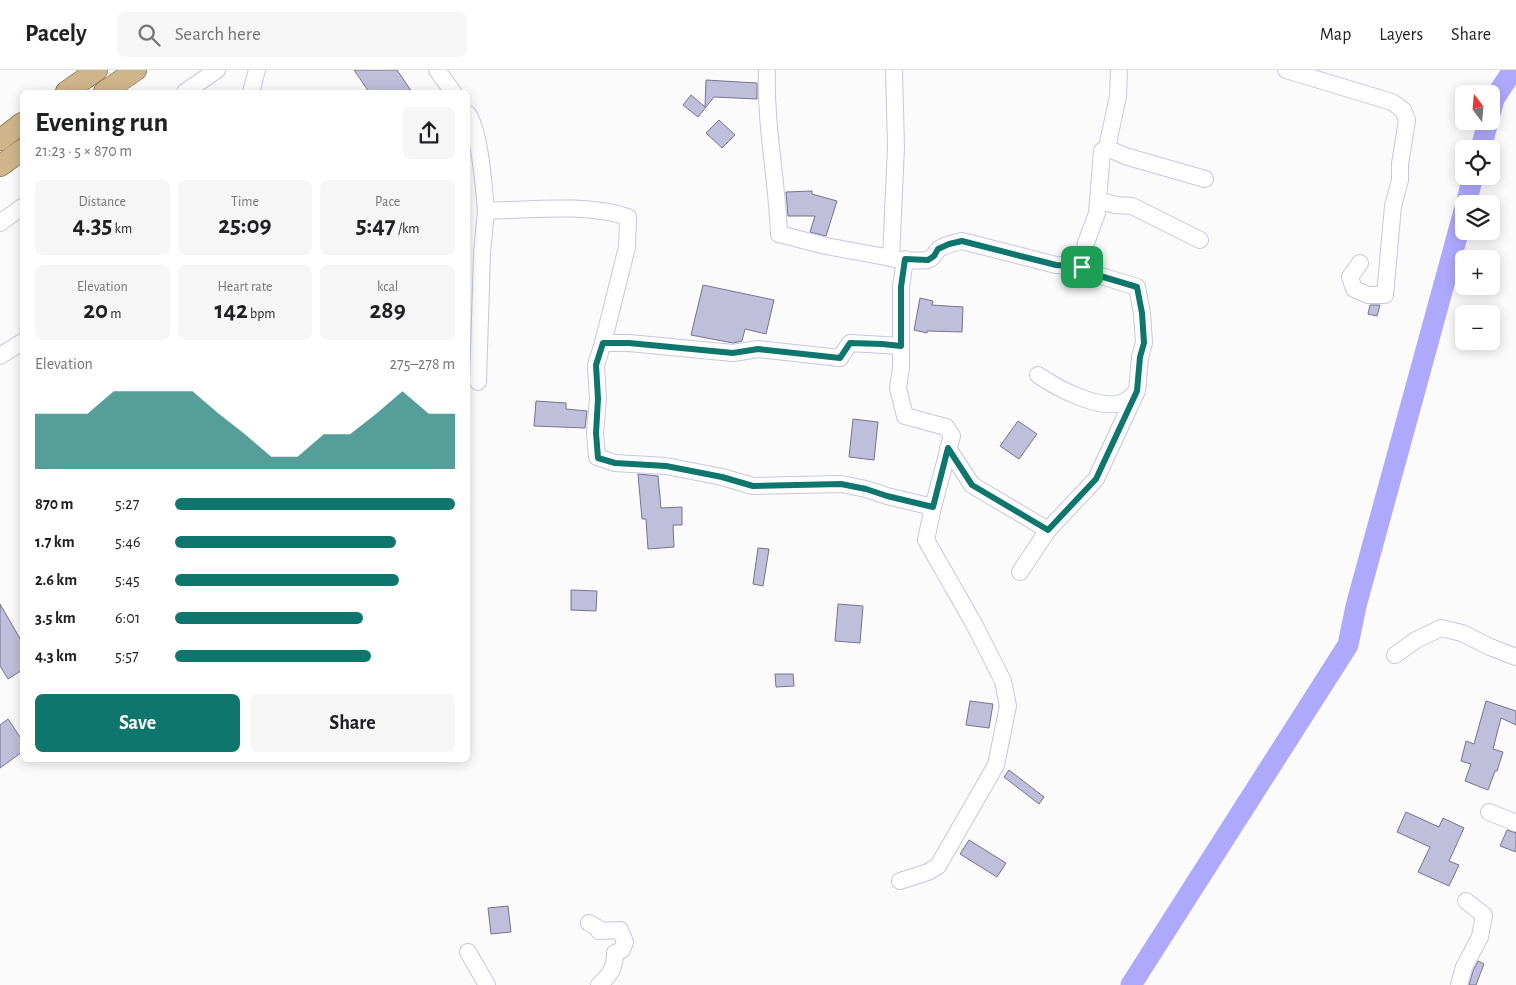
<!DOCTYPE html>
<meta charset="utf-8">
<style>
body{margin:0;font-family:"Alegreya Sans",sans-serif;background:#f6f6f6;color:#202124;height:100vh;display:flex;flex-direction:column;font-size:19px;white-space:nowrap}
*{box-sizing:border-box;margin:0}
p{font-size:16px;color:#757577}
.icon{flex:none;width:28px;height:28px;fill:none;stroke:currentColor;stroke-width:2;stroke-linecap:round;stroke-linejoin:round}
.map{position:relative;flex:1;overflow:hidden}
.sheet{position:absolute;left:20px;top:20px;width:450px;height:672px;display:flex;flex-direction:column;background:#fff;border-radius:8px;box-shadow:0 2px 12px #0003}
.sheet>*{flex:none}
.needle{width:32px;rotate:344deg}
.controls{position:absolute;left:1455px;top:15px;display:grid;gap:10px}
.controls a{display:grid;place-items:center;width:45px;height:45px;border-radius:8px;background:#fff;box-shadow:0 2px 12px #0003;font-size:25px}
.pin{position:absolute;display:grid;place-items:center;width:42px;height:42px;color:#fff;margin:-21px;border-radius:10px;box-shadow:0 2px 8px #0006}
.round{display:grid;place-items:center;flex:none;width:52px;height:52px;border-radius:8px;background:#f6f6f6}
.summary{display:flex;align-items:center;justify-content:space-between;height:85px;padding:0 15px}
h1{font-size:28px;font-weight:700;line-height:38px}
.figures{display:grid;grid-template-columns:repeat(3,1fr);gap:8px;height:85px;padding:5px 15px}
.figures div{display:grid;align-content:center;border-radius:8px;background:#f6f6f6;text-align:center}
.figures b{font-size:25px;font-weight:700}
.figures small{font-size:14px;font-weight:400}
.figures p{font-size:14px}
.chart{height:140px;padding:10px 15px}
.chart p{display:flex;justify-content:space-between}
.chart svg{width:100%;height:90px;margin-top:5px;fill:#0f766e;opacity:.7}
.primary-button{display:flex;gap:10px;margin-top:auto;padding:10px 15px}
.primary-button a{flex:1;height:58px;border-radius:8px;background:#0f766e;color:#fff;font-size:20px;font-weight:700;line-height:58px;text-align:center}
.primary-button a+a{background:#f6f6f6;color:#202124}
ul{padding:0 15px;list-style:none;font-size:16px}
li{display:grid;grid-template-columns:80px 60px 1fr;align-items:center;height:38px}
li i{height:12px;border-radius:6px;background:#0f766e}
header{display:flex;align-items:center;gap:30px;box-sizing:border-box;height:70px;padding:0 25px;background:#fff;border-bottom:1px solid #e0e0e0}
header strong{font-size:24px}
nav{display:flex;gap:28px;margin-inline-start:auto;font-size:18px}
.search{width:350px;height:45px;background:#f6f6f6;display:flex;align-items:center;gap:12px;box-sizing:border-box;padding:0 18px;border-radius:8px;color:#757577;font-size:19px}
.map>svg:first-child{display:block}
</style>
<header>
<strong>Pacely</strong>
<div class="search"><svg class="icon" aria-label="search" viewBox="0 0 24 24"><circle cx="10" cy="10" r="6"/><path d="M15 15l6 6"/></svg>Search here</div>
<nav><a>Map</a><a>Layers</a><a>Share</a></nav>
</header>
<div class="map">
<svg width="1516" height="915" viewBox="0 0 1516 915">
<rect width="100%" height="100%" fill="#fbfbfb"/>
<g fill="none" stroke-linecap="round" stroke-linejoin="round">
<g stroke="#afa9fd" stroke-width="21">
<polyline points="1491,41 1494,29 1513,0"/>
<polyline points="1481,79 1488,51"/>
<polyline points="1466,134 1473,106"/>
<polyline points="1131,915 1348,575 1356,536 1464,141"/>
</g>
</g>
<g fill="#bfbedb" stroke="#75748e">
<polygon points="354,0 397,0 412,22 369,22"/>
<polygon points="706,10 757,13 757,29 714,27 698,47 683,35 691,25 705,37"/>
<polygon points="719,50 735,65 722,78 706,63"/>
<polygon points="812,121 812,124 837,131 826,166 810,162 815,146 788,146 786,122"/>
<polygon points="703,215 774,230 766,264 745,259 742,271 733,273 691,265"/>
<polygon points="920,228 933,231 932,235 963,237 962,262 927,261 927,263 914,260"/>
<polygon points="1370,235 1380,235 1377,246 1368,244"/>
<polygon points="536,331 566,333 566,339 587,341 585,358 534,356"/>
<polygon points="853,349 878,352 874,390 849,387"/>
<polygon points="1018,351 1037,364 1019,389 1000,376"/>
<polygon points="638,404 658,406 661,438 682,437 682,455 673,455 674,477 648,479 646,449 642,449"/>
<polygon points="758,478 769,479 763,516 753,514"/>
<polygon points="571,520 597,521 596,541 571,540"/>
<polygon points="0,534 22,572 22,600 8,609 0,596"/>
<polygon points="838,534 863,536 860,573 835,571"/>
<polygon points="775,604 793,604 794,616 776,617"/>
<polygon points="970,631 993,634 989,658 966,655"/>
<polygon points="1486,631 1516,641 1516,655 1501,648 1493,679 1503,682 1497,701 1495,701 1488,720 1465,711 1471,694 1461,691 1466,671 1474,674"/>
<polygon points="8,649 22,670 22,682 0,698 0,655"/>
<polygon points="1009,700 1044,727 1039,734 1004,707"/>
<polygon points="1406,742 1439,757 1443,748 1464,758 1449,791 1459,795 1449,816 1418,802 1430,777 1397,762"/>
<polygon points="1507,760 1516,763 1516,782 1500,776"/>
<polygon points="969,770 1006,793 997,807 960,784"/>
<polygon points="508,836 511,862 491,864 488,838"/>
<polygon points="1478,891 1484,894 1476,915 1469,915 1473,901"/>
</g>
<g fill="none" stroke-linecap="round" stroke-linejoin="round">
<g stroke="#c7c6e3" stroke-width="18">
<g id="minor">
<polyline points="437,0 453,22"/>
<path d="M767 0C765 55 777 109 779 164L826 176 891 188"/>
<path d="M894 0 896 77 891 188C898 191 920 191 928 190 934 188 935 182 939 179 946 174 954 173 962 171L1056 195 1082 197"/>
<polyline points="1119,0 1118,26 1107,78 1125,86 1205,109"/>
<polyline points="1286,0 1392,32 1403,40 1407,50 1400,94 1400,110 1393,136 1385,225 1368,225 1354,219 1350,207 1360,193"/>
<polyline points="185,22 217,0"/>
<polyline points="251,22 257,0"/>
<path d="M468 44C480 61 484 118 486 141 531 140 585 133 628 147L627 177 603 273 596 295 598 329 595 363 597 387 615 393 666 396 722 407 753 416 841 414 866 419 887 426 933 437 952 366 946 357 905 346 898 318 901 298V217L905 189"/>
<polyline points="1107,78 1102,81 1098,130 1115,135 1132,136 1200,170"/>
<polyline points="0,153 22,137"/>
<polyline points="603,273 629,273 733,283 758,279 840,288 850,273 901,276"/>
<polyline points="0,286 22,272"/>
<path d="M1038 305C1057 318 1098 340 1121 333 1128 331 1132 325 1137 321L1140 287 1144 273 1142 243 1137 217 1101 206 1082 197 1086 173 1097 143 1098 130"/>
<polyline points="478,312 482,183 486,141"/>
<polyline points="948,378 972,415 1048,460"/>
<polyline points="1020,502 1048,460 1096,409 1136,323"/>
<polyline points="1395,585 1416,570 1441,558 1462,563 1490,577 1516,587"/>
<polyline points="1489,742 1516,753"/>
<polyline points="900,811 928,802 938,796 996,695 1008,636 1003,611 974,554 926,470 933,437"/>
<path d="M589 853 598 858 599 861 620 860 625 872 622 880 615 883C615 898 610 905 599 915"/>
<polyline points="468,882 487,915"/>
<polyline points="1459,915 1464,897 1480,867 1484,845 1466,831"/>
</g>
</g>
<g stroke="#75592e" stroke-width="22">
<g id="major">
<polyline points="66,22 97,0"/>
<polyline points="104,22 136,0"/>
<polyline points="0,70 22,53"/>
<polyline points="0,96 22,80"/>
</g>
</g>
<use href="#minor" stroke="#fff" stroke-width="16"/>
<use href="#major" stroke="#ceb58a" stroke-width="21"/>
</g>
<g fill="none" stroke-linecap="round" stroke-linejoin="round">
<g stroke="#fff" stroke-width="10">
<polygon id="route" points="962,171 1056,195 1082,197 1100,206 1137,217 1142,243 1144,273 1140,287 1137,321 1096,409 1048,460 972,415 948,378 933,437 887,426 866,419 841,414 753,416 722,407 666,396 615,393 598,388 596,363 598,329 596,295 603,273 629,273 733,283 758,279 840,288 850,273 882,274 901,276 901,217 905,189 928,190 934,186 938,179 949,174"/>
</g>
<use href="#route" stroke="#0f766e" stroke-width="6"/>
</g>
</svg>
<div class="controls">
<a><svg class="needle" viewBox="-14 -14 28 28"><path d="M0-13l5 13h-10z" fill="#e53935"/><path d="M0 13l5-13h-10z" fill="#757577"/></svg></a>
<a><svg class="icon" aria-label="locate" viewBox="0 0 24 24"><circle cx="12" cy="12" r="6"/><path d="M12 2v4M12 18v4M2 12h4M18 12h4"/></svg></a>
<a><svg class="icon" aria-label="layers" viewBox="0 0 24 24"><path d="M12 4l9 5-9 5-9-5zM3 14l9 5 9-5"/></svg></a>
<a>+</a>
<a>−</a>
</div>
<div class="pin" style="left:1082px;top:197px;background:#1e9e55"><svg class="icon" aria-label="arrive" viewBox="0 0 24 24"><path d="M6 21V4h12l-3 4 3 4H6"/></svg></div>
<section class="sheet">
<div class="summary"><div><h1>Evening run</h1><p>21:23 · 5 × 870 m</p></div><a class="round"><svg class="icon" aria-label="share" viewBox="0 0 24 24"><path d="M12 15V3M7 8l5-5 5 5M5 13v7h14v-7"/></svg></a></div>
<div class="figures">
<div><p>Distance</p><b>4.35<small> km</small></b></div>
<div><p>Time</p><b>25:09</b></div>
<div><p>Pace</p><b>5:47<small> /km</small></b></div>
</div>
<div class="figures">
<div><p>Elevation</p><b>20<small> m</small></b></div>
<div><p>Heart rate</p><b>142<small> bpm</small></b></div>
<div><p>kcal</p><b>289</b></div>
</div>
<div class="chart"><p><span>Elevation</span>275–278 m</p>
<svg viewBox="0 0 160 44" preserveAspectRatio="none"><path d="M0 44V17L10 17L20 17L30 6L40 6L50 6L60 6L70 17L80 27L90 38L100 38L110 27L120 27L130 17L140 6L150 17L160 17V44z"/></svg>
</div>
<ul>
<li><b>870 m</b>5:27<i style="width:100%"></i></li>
<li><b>1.7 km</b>5:46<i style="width:79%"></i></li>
<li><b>2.6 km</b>5:45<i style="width:80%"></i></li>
<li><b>3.5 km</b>6:01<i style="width:67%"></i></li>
<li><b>4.3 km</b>5:57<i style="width:70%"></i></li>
</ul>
<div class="primary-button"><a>Save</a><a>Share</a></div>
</section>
</div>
